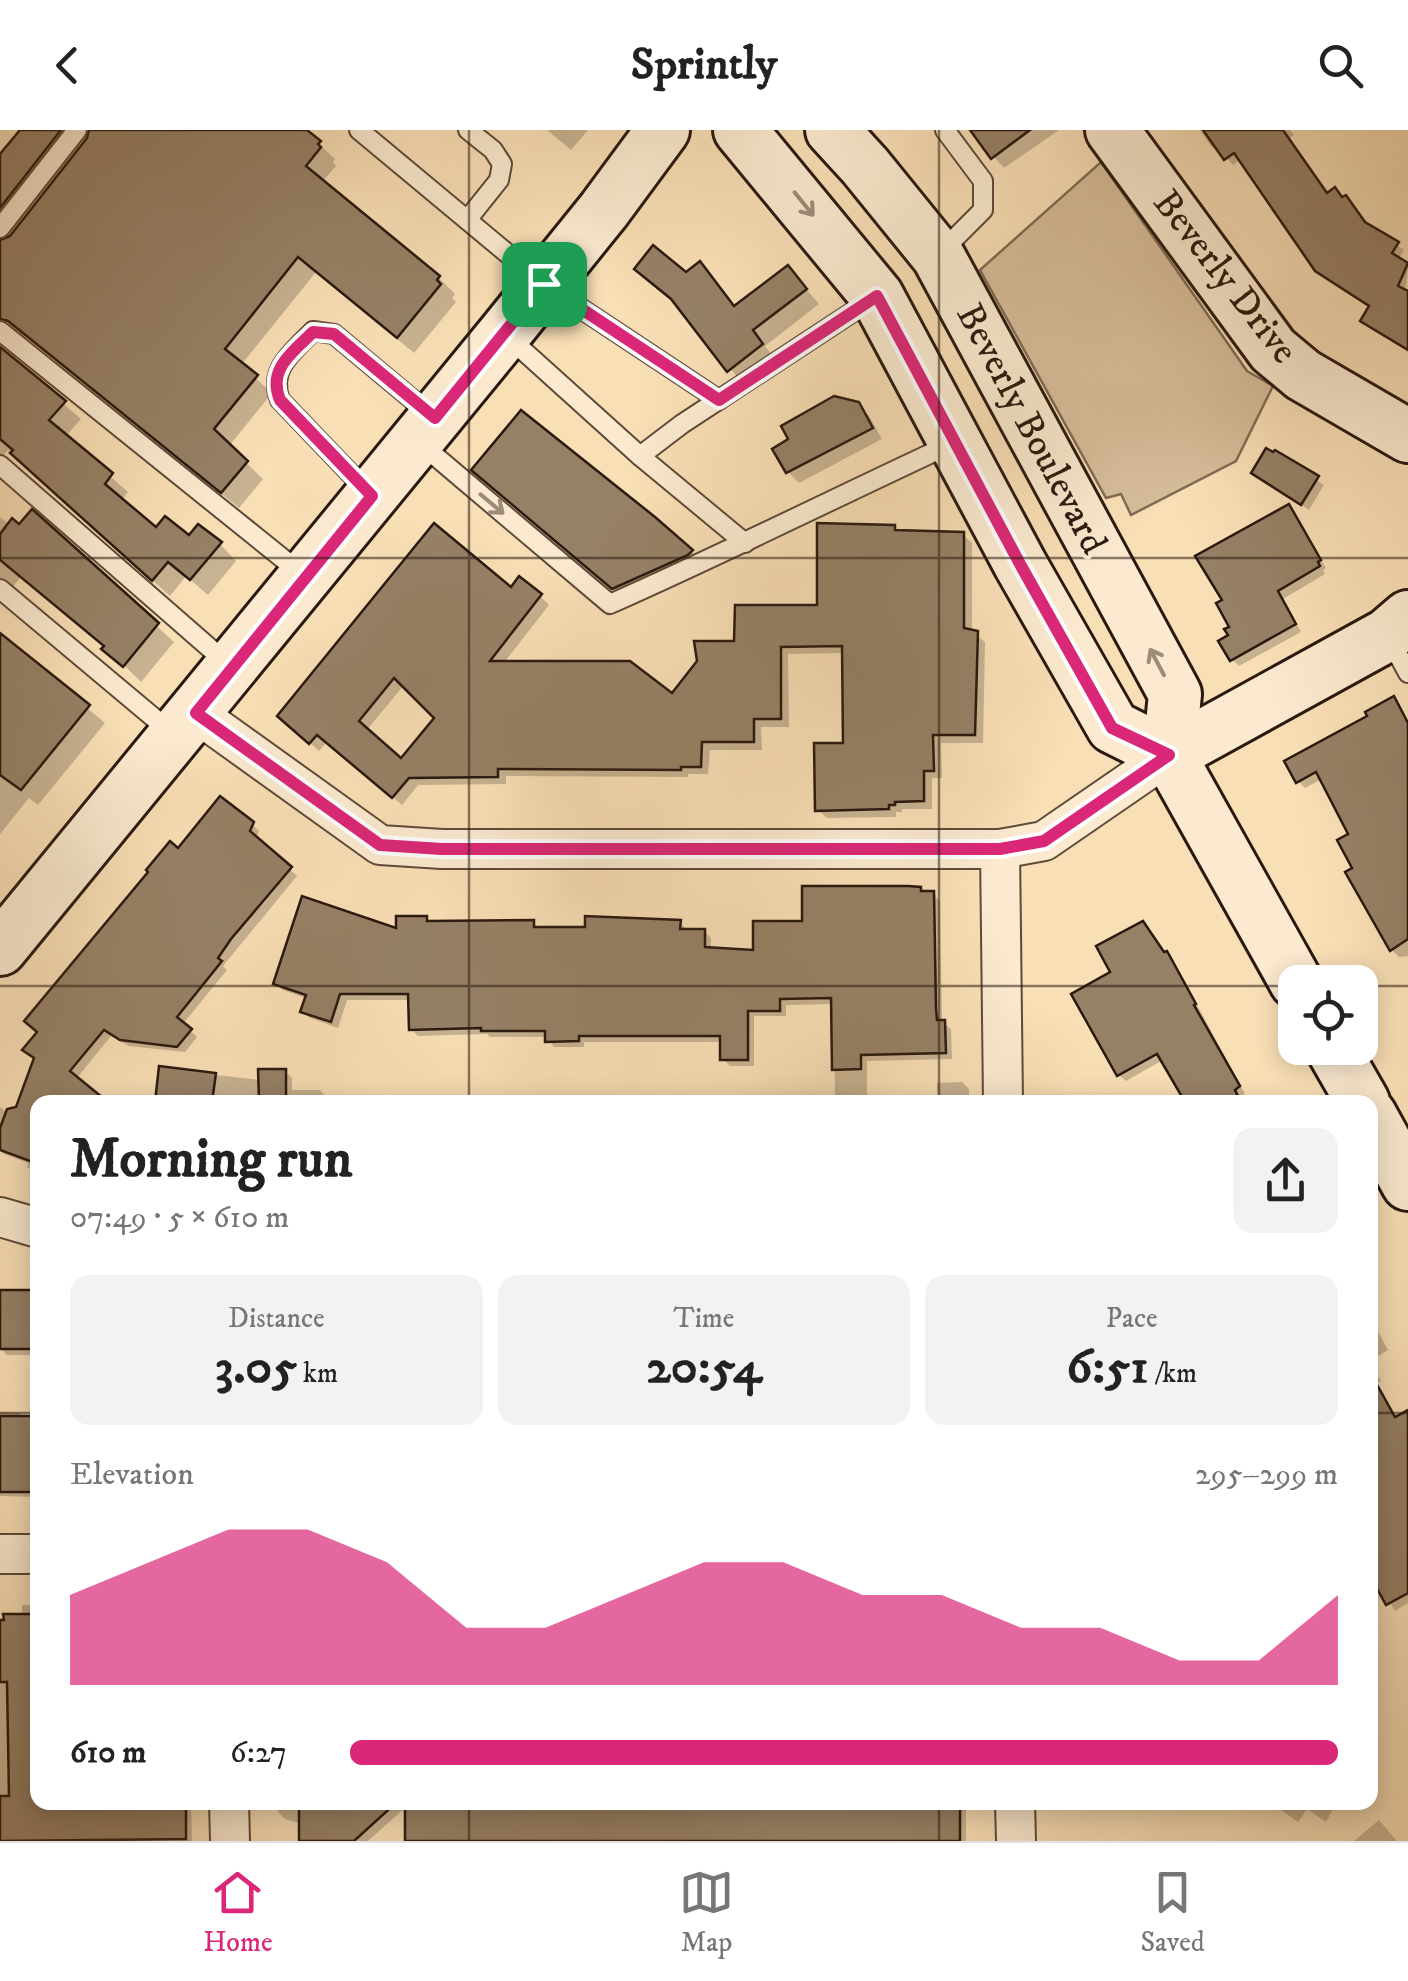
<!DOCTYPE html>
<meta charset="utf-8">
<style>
body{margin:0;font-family:"IM FELL DW Pica",serif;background:#f2f2f2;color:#222;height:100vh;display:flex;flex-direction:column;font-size:38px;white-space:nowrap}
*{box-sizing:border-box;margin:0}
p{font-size:32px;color:#767676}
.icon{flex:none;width:55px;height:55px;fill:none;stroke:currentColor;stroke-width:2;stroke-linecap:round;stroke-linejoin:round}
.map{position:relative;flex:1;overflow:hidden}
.details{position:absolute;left:30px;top:965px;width:1348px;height:715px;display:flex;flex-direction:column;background:#fff;border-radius:20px;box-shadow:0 5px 25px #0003}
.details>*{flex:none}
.controls{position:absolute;left:1278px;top:835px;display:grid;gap:20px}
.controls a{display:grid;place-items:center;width:100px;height:100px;border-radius:20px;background:#fff;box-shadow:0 5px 25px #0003;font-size:50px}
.pin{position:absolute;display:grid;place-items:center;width:85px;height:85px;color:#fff;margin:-42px;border-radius:20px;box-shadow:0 5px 15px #0006}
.round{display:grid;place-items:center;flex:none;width:105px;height:105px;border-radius:20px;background:#f2f2f2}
.overview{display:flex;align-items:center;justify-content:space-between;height:170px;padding:0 40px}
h1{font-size:55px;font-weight:700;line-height:75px}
.stats{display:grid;grid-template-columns:repeat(3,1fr);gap:15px;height:170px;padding:10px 40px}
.stats div{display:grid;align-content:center;border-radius:20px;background:#f2f2f2;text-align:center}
.stats b{font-size:50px;font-weight:700}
.stats small{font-size:28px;font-weight:400}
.stats p{font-size:28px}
.chart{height:280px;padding:20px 40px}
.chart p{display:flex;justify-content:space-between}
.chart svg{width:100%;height:180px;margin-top:10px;fill:#db2777;opacity:.7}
ul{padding:0 40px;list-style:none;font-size:32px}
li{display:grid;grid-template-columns:160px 120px 1fr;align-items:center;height:75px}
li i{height:25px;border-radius:12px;background:#db2777}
header{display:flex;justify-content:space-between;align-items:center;height:130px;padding:0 40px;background:#fff;font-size:45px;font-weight:700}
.tab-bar{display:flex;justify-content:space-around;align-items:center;height:140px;border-top:2px solid #e0e0e0;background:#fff;font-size:28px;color:#767676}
.tab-bar a{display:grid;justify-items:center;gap:5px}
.tab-bar .selected{color:#db2777}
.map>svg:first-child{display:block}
</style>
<header><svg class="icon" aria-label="back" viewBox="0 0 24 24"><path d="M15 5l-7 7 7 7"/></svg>Sprintly<svg class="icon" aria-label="search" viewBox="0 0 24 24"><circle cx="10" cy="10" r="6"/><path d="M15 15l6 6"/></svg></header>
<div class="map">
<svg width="1408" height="1711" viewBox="0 0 1408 1711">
<rect width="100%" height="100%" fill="#f9dfb6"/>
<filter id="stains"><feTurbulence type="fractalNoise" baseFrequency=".002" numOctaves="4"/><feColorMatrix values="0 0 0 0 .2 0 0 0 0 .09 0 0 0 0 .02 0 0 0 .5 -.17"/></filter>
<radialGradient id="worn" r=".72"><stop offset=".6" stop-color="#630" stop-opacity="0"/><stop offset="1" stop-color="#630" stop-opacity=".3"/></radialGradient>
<polygon fill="#d6bd9a" stroke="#806b54" stroke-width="2.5" points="1101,32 1247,241 1273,256 1236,331 1131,385 1121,364 1106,368 980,140"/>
<g fill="#0003" fill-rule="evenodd">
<polygon points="23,0 304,0 335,29 333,32 336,36 322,52 439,148 455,164 452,168 456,172 414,223 316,142 241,235 272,263 229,316 263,349 239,378 27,207 15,205 0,190 0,28"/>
<polygon points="547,0 588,0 571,20"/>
<polygon points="970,0 1059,0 1004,38"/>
<polygon points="1200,0 1290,0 1294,5 1289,9 1328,65 1335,60 1368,96 1404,120 1398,130 1408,136 1405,162 1408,164 1408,219 1363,191 1371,177 1241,29 1233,35 1220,20 1218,22 1211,16"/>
<polygon points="700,134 736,178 788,138 819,174 765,216 776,230 743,254 679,175 637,139 686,145"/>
<polygon points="0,215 6,225 81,289 65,307 128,362 121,371 156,400 220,414 236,431 208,465 186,446 170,466 8,320 0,330"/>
<polygon points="857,274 869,286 882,309 799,353 788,342"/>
<polygon points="1276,323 1324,355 1309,380 1254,343"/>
<polygon points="486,351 691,421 702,432 625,469"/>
<polygon points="1289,377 1326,438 1323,440 1325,444 1283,469 1301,502 1239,536 1232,529 1233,499"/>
<polygon points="32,383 174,512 141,552 106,517 21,447 0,472 0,387 10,395 20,398"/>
<path d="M894 397 900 402 963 405 972 413V502L985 512 983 613H941L942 648H932V679H902V682H896V687L827 688 818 680 845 615V523L788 524 789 597H761L762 620H710L708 644H688V647L506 646V654L418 655 402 675 327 612 319 621 289 595 511 460 540 466 549 475 503 534 672 567 737 513 819 477ZM404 555 438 588 401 632 366 601Z"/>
<polygon points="0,505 105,593 38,675 29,668 0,704"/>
<polygon points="1394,570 1408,591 1408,826 1399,827 1392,820 1356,739 1352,705 1322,649 1305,658 1298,651"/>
<polygon points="252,694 259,701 256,709 297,746 223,836 227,840 183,894 197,907 185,922 129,916 111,906 76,949 100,969 139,972 38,972 38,1045 27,1037 28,1033 4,1024 0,1020 0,977 15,988 178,722"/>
<polygon points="920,759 924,764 933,764 940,771 942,887 942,892 951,899 952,929 867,931 867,972 835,972 834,874 786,875 786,886 754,886 754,936 730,936 723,929 723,912 584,912 584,917 554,917 547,907 490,907 487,904 418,906 411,899 411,870 347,870 338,898 310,888 303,882 308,869 283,860 276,854 426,789 430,793 533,793 540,799 680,793 686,799 704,801 711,808 711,820 755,822 805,794"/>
<polygon points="1166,824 1173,830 1245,964 1239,967 1242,972 1175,972 1184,967 1163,930 1126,951 1119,945"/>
<polygon points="162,939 261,950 285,941 292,948 292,960 320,960 327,969 363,969 366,972 158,972"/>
<polygon points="962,952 969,959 969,972 937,972 937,953"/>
<polygon points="0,1162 38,1162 38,1225 7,1225 0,1218"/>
<polygon points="1370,1187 1388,1220 1370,1231"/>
<polygon points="1370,1232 1381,1251 1377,1254 1397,1289 1408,1286 1408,1473 1395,1481 1370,1438"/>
<polygon points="0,1282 19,1283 25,1288 38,1288 38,1367 0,1366"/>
<polygon points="22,1475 38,1475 38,1672 191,1672 192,1711 0,1711 0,1493 22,1486"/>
<polygon points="278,1672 957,1672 966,1680 966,1711 408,1711 407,1676 368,1711 302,1711 302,1694 285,1689 278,1682"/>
<polygon points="1337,1672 1326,1692 1307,1679 1298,1692 1270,1672"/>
<polygon points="1379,1690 1397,1711 1354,1711"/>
</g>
<g fill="#968066" stroke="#2a190f" stroke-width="2.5" fill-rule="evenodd">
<polygon points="20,0 61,0 0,78 0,24"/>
<polygon points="89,0 307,0 321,11 318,14 321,17 306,36 440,146 437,150 441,154 397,208 298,127 225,219 258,245 214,299 248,331 221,363 8,191 0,189 0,110 10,106 87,8"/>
<polygon points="970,0 1030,0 991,29"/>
<polygon points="1203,0 1283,0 1327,63 1335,57 1342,67 1346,65 1365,92 1399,112 1392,123 1408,133 1398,156 1408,161 1408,220 1360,191 1369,176 1315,141 1234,23 1224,30"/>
<polygon points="653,115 686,142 700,131 734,176 788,135 807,159 753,200 763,214 727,242 671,169 634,139"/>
<polygon points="0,217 66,271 49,290 113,343 105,354 156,397 165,386 189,405 198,394 222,412 190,450 168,432 152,451 10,323 13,320 0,309"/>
<polygon points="834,266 859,272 873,298 786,343 772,319 788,309 781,296"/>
<polygon points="521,280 655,387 693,420 688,425 612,459 471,340"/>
<polygon points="1266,318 1273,322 1275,320 1319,346 1301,375 1251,343"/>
<polygon points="1289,374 1321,430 1318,432 1320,436 1278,461 1296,494 1230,531 1218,511 1228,505 1224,499 1229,497 1216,473 1222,470 1195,426"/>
<polygon points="32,379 159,493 123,537 101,519 104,516 0,430 0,404 12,388 19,394"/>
<path d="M434 393 511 457 519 446 542 464 490 531H630L672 563 697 531 694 511H734L735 475H817V393L895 395V400L964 402V498L978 501 975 605H933L934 641H924V671L895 672V675H889V679L815 681 814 613H843L842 516 781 517V589H754V612H702L701 637H681V640L498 639V647L409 648 392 668 317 605 309 614 277 586ZM394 548 434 588 401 628 359 591Z"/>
<polygon points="0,503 90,575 21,660 0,645"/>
<polygon points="1394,566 1408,593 1408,809 1390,821 1345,742 1352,738 1337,710 1348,704 1316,642 1296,653 1284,631 1367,586 1365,582"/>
<polygon points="220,666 254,692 250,701 292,737 231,809 218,828 222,831 177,887 192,899 177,917 120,910 104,900 70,941 108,972 38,972 38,1034 0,1020 0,998 7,979 16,977 34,928 22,920 37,902 24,891 148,742 146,740 170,711 178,718"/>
<polygon points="802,756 908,756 921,757 921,761 934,761 936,878 937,890 945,890 946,923 861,925 861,939 832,940 831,868 780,869 780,881 748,881 748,930 720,930 720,906 579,906 579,911 545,912 545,901 481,901 481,898 409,900 408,864 340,864 331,892 300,882 306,865 273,854 302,766 396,798 396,786 427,786 427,791 534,790 534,797 585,797 585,786 681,790 680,799 705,799 705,817 753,820 753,791 802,791"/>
<polygon points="1143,791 1164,822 1167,821 1196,874 1194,875 1240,956 1235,960 1241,972 1185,972 1157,924 1117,946 1071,864 1110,842 1096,816"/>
<polygon points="159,936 216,943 212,972 184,968 184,972 155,972"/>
<polygon points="258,939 286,939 286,969 259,970"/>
<rect x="0" y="1160" width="38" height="59"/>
<polygon points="1370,1242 1395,1287 1408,1280 1408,1463 1386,1475 1370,1446"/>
<rect x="0" y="1286" width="38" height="76"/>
<polygon points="3,1484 38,1484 38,1511 34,1512 38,1672 186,1672 186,1709 0,1711 0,1666 9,1666 7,1552 0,1552 0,1490 4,1490"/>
<polygon points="299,1672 397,1672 354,1711 299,1711"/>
<rect x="405" y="1672" width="555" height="39"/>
</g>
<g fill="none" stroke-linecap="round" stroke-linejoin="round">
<g stroke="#5e4a39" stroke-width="22">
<g id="lane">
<polyline points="359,0 544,154 719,270"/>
<polyline points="467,90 499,50 502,34 493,20 468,0"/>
<polyline points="0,98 77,0"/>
<polyline points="939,124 983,80 983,51 945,0"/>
<polyline points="0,201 302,444"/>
<polyline points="508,207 640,326 745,413"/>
<path d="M421 314 610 474C725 423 837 367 951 314"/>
<polyline points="640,326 682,294 871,170"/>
<polyline points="0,335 228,534"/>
<path d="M369 363 280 270C268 239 293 222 313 201L334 204 431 285"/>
<polyline points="0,459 172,603"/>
<polyline points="1390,510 1408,543"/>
</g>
</g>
<g stroke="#5e4a39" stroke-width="42">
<g id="street">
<polyline points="196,583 380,715 442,719 1000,719 1044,711 1169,625"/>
<polyline points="1000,719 1003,972"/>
<polyline points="0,1087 38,1098"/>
<polyline points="0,1424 38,1424"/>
<polyline points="229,1672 230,1711"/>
<polyline points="1015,1672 1016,1711"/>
</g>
</g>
<g stroke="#2a190f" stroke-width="58">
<g id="secondary">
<polyline points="740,0 877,166 1020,434 1113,597 1169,625"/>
<polyline points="832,0 865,36 938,126 1175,564 1169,625 1296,852"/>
<polyline points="1112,0 1273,220 1303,245 1408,306"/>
<polyline points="1169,625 1387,505 1408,487"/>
<polyline points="0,819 504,204 604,80 663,0"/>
<polyline points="1332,918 1363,972"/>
<polyline points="1370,985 1408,1054"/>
</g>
</g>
<use href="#lane" stroke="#fbead0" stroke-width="18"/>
<use href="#street" stroke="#fbead0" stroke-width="38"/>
<use href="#secondary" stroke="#fbead0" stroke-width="52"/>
</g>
<defs><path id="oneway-shaft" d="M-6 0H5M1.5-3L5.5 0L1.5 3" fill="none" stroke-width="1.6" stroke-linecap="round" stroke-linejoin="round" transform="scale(2.5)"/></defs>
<g stroke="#9d8c79">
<use href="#oneway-shaft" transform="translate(804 74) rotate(51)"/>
<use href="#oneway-shaft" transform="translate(492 374) rotate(40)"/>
<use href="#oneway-shaft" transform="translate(1157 532) rotate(-118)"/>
</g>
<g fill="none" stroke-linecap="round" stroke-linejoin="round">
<g stroke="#fff" stroke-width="20">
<path id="route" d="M544 154 719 270 877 166 1020 434 1112 598 1169 625 1044 711 1000 719H442L380 715 196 583 372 366 280 270C267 239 293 222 313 202L334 204 435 288Z"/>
</g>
<use href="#route" stroke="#db2777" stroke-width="12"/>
</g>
<path fill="none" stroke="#2a190f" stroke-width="2.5" stroke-opacity="0.55" d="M469 0V972M939 0V972M0 428H1408M0 856H1295M1360 856H1408M0 1283H38M1370 1283H1408M469 1672V1711M939 1672V1711"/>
<g text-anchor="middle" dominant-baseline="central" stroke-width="8" stroke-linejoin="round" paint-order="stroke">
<g font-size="38" fill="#2a190f" stroke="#fbead0">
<text transform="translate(1225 147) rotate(52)">Beverly Drive</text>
<text transform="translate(1031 299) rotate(62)">Beverly Boulevard</text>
</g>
</g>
<rect width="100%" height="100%" filter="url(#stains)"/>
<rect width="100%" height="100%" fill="url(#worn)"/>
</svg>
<div class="controls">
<a><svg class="icon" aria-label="locate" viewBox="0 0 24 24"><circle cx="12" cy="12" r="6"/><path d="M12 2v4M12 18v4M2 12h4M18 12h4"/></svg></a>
</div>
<div class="pin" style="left:544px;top:154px;background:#1e9e55"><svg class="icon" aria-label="arrive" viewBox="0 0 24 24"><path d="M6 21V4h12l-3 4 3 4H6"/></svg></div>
<section class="details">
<div class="overview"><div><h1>Morning run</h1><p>07:49 · 5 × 610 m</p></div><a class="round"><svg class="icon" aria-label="share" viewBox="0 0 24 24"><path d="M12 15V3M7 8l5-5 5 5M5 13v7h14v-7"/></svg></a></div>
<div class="stats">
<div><p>Distance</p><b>3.05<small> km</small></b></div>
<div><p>Time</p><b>20:54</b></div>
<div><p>Pace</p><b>6:51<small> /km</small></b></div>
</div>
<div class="chart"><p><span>Elevation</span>295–299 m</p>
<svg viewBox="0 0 160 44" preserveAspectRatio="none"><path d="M0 44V22L10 14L20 6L30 6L40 14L50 30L60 30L70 22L80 14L90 14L100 22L110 22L120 30L130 30L140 38L150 38L160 22V44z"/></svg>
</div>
<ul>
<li><b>610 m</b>6:27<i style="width:100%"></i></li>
</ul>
</section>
</div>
<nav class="tab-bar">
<a class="selected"><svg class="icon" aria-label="home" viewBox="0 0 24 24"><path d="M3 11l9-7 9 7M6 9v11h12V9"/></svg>Home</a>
<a><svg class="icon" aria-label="map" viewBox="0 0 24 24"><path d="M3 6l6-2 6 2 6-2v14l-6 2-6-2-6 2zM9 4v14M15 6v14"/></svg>Map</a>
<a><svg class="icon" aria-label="saved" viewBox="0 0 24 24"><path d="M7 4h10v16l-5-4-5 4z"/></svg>Saved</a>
</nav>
